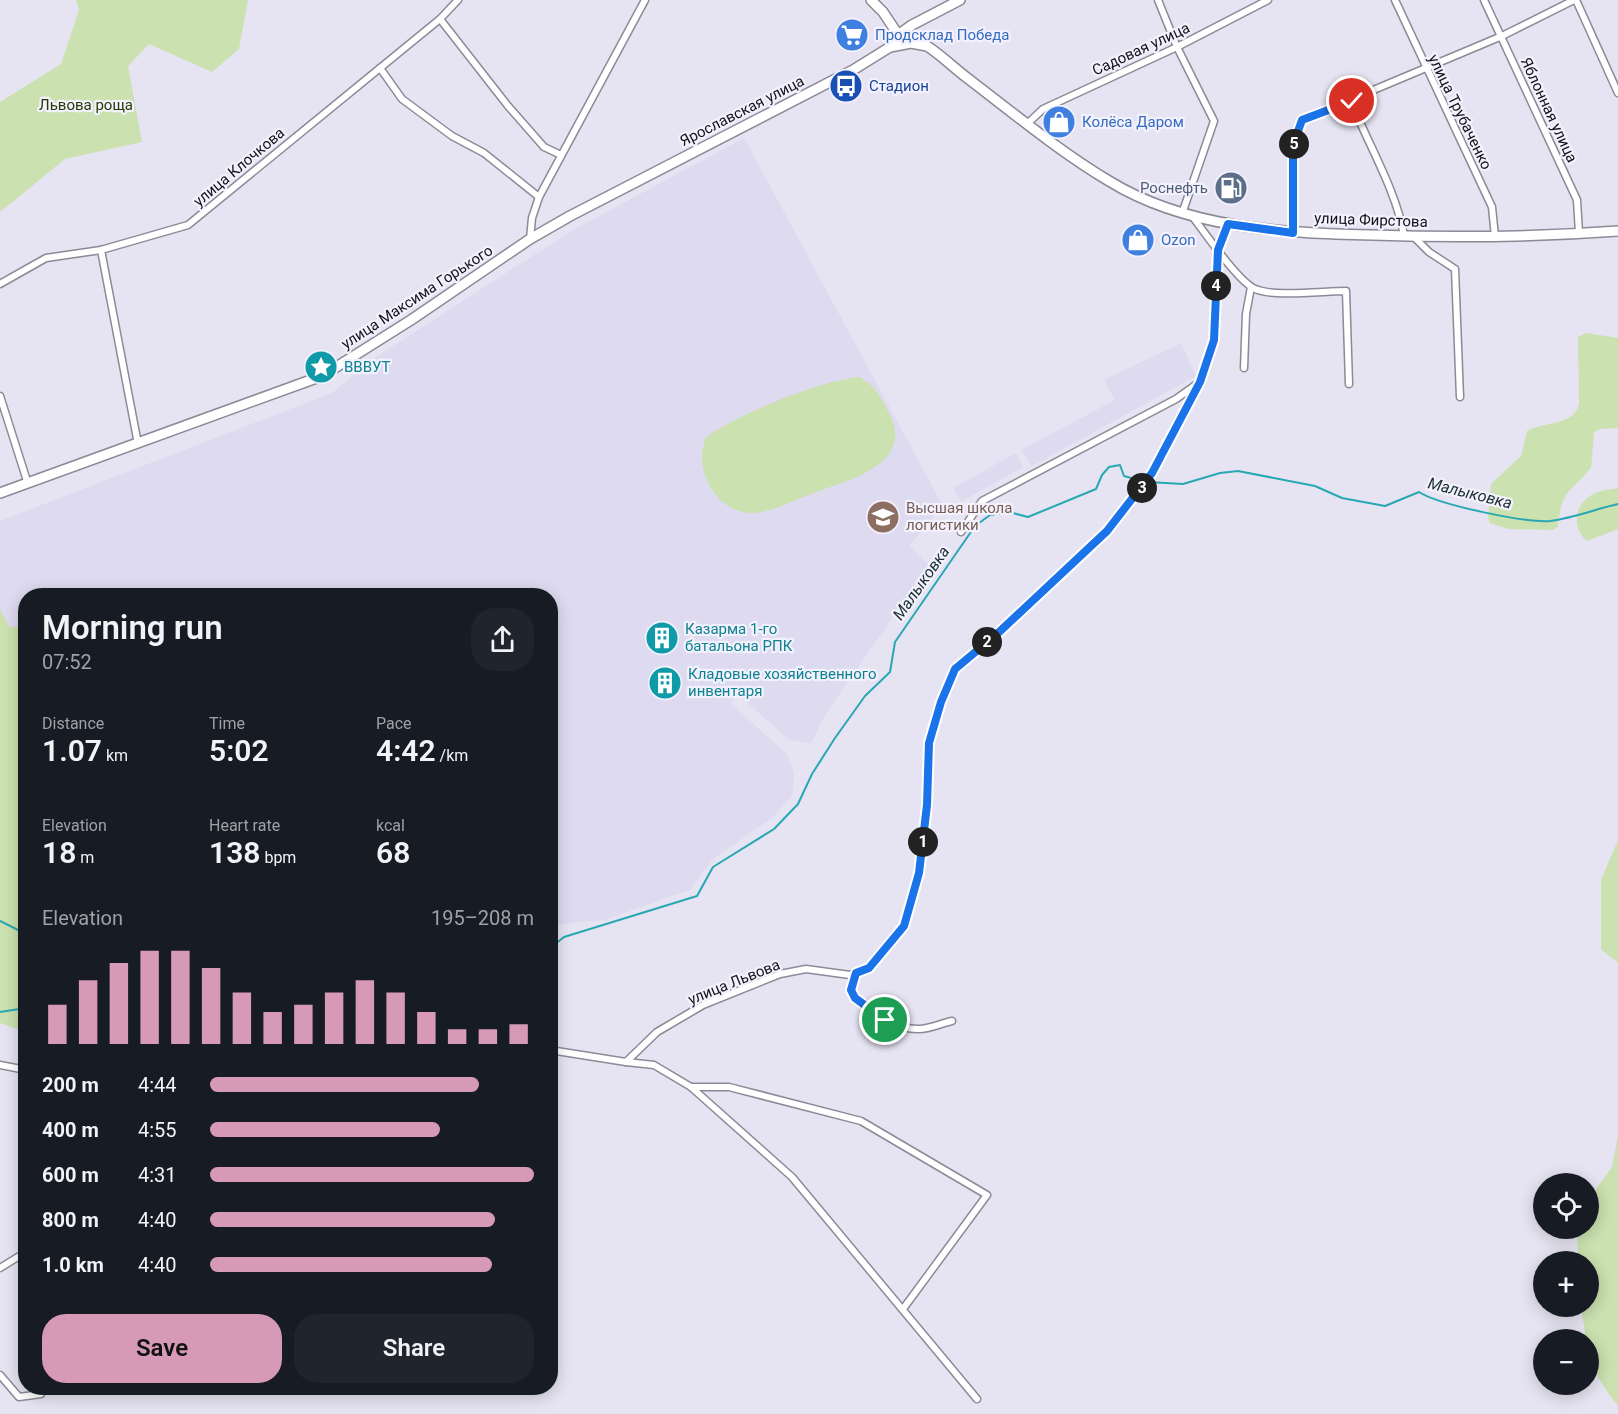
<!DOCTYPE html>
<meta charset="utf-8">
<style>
body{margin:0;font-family:Roboto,sans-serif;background:#20242c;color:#f1f3f6;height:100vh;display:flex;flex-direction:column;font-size:22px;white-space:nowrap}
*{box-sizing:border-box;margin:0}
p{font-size:20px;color:#9ea1a6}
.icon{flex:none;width:33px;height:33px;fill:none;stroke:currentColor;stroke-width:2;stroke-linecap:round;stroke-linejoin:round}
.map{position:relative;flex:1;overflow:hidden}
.sheet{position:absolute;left:18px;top:588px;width:540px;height:807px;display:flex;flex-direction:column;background:#171b24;border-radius:24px;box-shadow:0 3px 15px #0003}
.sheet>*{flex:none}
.buttons{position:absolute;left:1533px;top:1173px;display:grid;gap:12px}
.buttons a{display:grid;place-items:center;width:66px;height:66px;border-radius:50%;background:#171b24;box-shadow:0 3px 15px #0003;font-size:30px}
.pin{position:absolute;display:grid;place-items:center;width:51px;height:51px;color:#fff;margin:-26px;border:3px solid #fff;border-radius:50%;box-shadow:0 2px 6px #0007}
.km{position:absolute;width:30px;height:30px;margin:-15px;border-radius:50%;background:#222;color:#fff;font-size:16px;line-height:30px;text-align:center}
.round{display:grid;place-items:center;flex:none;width:63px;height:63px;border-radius:24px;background:#20242c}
.overview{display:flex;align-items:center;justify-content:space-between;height:102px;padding:0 24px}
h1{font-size:33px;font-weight:600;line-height:45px}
.metrics{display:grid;grid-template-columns:repeat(3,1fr);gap:9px;height:102px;padding:6px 24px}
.metrics div{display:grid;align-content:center}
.metrics b{font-size:30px;font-weight:600}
.metrics small{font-size:16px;font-weight:400}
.metrics p{font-size:16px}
.chart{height:168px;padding:12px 24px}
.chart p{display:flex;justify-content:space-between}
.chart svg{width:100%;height:108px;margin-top:6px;stroke:#d699b6;stroke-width:6}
.cta{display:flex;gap:12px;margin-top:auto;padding:12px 24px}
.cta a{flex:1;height:69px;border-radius:24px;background:#d699b6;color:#111;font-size:24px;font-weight:600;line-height:69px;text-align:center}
.cta a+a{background:#20242c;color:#f1f3f6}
ul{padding:0 24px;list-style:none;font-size:20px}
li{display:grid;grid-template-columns:96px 72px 1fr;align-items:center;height:45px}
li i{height:15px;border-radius:8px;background:#d699b6}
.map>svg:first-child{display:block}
</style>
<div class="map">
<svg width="1618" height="1414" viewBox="0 0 1618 1414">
<rect width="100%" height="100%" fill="#e6e4f2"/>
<g fill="#dedaf0">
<polygon points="744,138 943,506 909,546 929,565 825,715 811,743 789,740 737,693 731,704 787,754 794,773 792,796 772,818 713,859 690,890 604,920 558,924 551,931 550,596 26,596 25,624 10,628 0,609 0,521 332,393 371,360 573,230"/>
<polygon points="1181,343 1196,376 1032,466 1021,450 1115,400 1104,380"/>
<polygon points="1016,453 1023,467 961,502 953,488"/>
</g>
<g fill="#cbe1b0">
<polygon points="76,0 248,0 239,49 212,72 149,44 128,66 142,142 65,159 0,212 0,102 61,64 79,10"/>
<path d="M1586 333 1618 338V428L1600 429 1594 432 1591 468C1569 493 1561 491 1558 527L1553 530 1508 529 1490 523 1488 517 1491 484 1521 456 1527 431C1545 421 1574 426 1579 404L1578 337Z"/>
<path d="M860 377C878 389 880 396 890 415 914 465 848 480 814 493 797 499 779 508 762 512 729 519 704 490 702 459 701 452 704 444 706 437 742 413 818 381 860 377Z"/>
<path d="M1618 488V529L1587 541C1572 528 1574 506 1590 496 1598 490 1609 490 1618 488Z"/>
<polygon points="0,609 10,628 25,624 25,1032 0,1023"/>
<polygon points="1618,840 1618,963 1601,949 1601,880"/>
<path d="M1618 1136V1406C1602 1385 1588 1366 1588 1340L1586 1339 1581 1307 1588 1306V1262L1578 1261 1577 1229 1588 1228 1589 1199 1612 1167Z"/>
</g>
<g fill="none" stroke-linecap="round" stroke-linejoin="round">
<g stroke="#28a8b2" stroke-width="2">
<path d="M1148 482 1183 484 1220 473 1238 471 1315 486 1342 498 1385 506 1419 492C1439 505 1526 523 1550 521 1573 518 1596 509 1618 504"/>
<polyline points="0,921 20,931 26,931"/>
<polyline points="550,948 564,937 697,896 713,867 774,829 798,804 812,774 835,738 865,696 890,672 895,642 975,526 990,515 1009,512 1028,517 1096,489 1102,475 1109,467 1120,465 1124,476 1142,481"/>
<polyline points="0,1012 26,1008"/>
</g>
<g stroke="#8c8a97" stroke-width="9">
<g id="street">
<polyline points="1158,0 1177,47 1214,121 1183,211"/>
<polyline points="1395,0 1492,207 1495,237"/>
<polyline points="1484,0 1577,200 1579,233"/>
<polyline points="1576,0 1618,93"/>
<polyline points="440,19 508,106 544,147 561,155"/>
<polyline points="380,68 402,99 452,136 484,153 539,197"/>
<path d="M1351 101C1368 144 1397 192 1404 236"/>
<polyline points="1027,124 1043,109 1177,47 1268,0"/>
<path d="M1192 216C1206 234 1235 277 1253 288 1272 298 1323 291 1346 291L1349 384"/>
<polyline points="1293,233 1293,145 1302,120 1502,36 1574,0"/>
<polyline points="1414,237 1429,252 1455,269 1460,397"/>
<polyline points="530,239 532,218 539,197 645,0"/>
<polyline points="101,250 138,444"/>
<polyline points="0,284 46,258 101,250 188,225 440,19 458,0"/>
<polyline points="1244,368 1246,314 1251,287"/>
<polyline points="0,396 28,484"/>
<polyline points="961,532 982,501 1176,399 1197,384"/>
<path d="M856 973 851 990C860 1008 898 1030 919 1029 930 1029 942 1023 952 1021"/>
<polyline points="550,1050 626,1062 657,1032 703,1005 780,974 806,969 850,975 869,968 904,926 919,873 927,805 929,743 941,702 955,669 997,635 1107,531 1152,473 1200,382 1214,340 1218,250 1228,224"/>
<polyline points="626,1062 654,1065 691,1087 792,1177 977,1399"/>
<polyline points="0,1065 26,1070"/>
<polyline points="691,1087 729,1087 861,1121 987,1195 903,1309"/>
<polyline points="0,1268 26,1252"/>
<polyline points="0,1375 19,1397 41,1394"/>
</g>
</g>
<g stroke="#8c8a97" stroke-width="12">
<g id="secondary">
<polyline points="871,0 883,12 901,39"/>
<path d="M890 47 911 43 927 46C941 55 953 67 966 77 1013 113 1059 151 1109 181 1187 229 1285 233 1373 235 1455 238 1536 237 1618 231"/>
<polyline points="0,493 322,376 411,320 530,239 570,216 853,70 890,47 898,35 912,25 960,0"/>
</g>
</g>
<use href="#street" stroke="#fff" stroke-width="6"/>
<use href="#secondary" stroke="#fff" stroke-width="9"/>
</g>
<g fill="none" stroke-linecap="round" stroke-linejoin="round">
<g stroke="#fff" stroke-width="12">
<polyline id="route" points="885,1020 855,998 851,990 856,973 869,968 904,926 919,873 927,805 929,743 941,702 955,669 997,634 1107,531 1152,473 1200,382 1214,340 1218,250 1228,224 1293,233 1293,145 1302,120 1352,101"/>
</g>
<use href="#route" stroke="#1a73e8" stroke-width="8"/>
</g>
<defs>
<g id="supermarket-disc" transform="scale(1.725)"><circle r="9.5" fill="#3f7fe0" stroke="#f3f1fd"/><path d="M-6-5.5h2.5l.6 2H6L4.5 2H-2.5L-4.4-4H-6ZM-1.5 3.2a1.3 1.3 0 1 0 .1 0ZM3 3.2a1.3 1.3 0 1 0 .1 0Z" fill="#fff"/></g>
<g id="bus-disc" transform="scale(1.725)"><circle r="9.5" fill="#1a4fb4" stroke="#f3f1fd"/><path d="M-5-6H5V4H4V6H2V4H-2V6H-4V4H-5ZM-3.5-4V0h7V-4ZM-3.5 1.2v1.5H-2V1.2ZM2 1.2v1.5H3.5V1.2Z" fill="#fff"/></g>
<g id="shop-disc" transform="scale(1.725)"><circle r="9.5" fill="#3f7fe0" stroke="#f3f1fd"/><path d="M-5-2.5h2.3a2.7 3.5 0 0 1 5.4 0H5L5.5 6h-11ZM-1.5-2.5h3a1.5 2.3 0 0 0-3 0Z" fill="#fff"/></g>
<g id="fuel-disc" transform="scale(1.725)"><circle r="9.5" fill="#5c6f8a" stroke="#f3f1fd"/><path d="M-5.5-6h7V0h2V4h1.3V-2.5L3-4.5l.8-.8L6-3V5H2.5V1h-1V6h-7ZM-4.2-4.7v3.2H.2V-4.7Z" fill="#fff"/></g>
<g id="sight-disc" transform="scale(1.725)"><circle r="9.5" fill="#0f9aa8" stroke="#f3f1fd"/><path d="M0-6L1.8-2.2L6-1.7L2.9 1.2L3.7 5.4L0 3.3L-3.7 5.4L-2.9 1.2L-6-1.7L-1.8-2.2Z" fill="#fff"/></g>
<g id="school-disc" transform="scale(1.725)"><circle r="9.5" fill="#8d6e63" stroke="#f3f1fd"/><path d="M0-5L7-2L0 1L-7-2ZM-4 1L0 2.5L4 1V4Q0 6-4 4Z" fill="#fff"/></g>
<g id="building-disc" transform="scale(1.725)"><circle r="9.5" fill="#0f9aa8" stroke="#f3f1fd"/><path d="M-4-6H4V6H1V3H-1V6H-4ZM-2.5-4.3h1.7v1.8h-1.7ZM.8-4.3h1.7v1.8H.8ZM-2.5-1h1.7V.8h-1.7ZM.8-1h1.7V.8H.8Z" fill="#fff"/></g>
</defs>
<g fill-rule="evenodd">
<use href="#supermarket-disc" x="852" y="35"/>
<use href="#bus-disc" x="846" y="86"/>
<use href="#shop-disc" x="1059" y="122"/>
<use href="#fuel-disc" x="1231" y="188"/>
<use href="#shop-disc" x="1138" y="240"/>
<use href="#sight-disc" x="321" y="367"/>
<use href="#school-disc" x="883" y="517"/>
<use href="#building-disc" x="662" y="638"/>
<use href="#building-disc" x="665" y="683"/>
</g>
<g text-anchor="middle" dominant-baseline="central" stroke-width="4.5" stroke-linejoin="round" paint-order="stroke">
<g font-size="15" fill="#366cbe" stroke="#f3f1fd" text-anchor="start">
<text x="875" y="35">Продсклад Победа</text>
<text x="1082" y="122">Колёса Даром</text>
<text x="1161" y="240">Ozon</text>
</g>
<g font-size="15" fill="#131317" stroke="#f3f1fd">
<text transform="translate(1141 49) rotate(-25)">Садовая улица</text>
<text transform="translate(1549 110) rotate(65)">Яблонная улица</text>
<text transform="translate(742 111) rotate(-27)">Ярославская улица</text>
<text transform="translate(1460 112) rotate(64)">улица Трубаченко</text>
<text transform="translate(239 167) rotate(-40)">улица Клочкова</text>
<text transform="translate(1371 220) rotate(2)">улица Фирстова</text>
<text transform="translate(417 297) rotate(-33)">улица Максима Горького</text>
<text transform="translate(734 982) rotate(-22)">улица Львова</text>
</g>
<g font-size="15" fill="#164399" stroke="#f3f1fd" text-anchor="start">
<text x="869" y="86">Стадион</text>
</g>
<g font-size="15" fill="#283a02" stroke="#f3f1fd">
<text x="86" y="105">Львова роща</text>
</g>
<g font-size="15" fill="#4e5e75" stroke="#f3f1fd" text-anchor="end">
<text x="1208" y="188">Роснефть</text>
</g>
<g font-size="15" fill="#0d838f" stroke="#f3f1fd" text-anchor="start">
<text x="344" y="367">ВВВУТ</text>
<text x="685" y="629">Казарма 1-го<tspan x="685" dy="17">батальона РПК</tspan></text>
<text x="688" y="674">Кладовые хозяйственного<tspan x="688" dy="17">инвентаря</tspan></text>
</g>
<g font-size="15" fill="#785e54" stroke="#f3f1fd" text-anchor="start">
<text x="906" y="508">Высшая школа<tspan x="906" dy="17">логистики</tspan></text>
</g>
<g font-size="16" font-style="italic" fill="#1a2f31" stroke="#f3f1fd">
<text transform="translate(1470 493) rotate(14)">Малыковка</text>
<text transform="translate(921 583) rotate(-55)">Малыковка</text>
</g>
</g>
</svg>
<div class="buttons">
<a><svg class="icon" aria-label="locate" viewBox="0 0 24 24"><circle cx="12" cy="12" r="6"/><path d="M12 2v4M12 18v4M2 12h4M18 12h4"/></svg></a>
<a>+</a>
<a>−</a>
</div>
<div class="pin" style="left:885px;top:1020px;background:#1e9e55"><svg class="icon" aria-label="arrive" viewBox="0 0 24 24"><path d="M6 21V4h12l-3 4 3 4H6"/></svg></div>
<div class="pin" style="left:1352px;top:101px;background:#d93025"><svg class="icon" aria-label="check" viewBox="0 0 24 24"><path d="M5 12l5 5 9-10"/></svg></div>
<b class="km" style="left:923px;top:842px">1</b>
<b class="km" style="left:987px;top:642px">2</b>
<b class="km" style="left:1142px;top:488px">3</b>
<b class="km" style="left:1216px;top:286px">4</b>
<b class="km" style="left:1294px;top:144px">5</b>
<section class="sheet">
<div class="overview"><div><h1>Morning run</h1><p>07:52</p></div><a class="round"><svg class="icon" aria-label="share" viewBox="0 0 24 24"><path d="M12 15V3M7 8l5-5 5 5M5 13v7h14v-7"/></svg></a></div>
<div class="metrics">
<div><p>Distance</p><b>1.07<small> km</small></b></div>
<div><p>Time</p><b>5:02</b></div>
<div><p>Pace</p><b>4:42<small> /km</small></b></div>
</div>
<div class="metrics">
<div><p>Elevation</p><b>18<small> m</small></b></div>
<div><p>Heart rate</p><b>138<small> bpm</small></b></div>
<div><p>kcal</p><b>68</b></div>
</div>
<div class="chart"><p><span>Elevation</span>195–208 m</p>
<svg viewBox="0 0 160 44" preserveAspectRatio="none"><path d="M5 44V28M15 44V18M25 44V11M35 44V6M45 44V6M55 44V13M65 44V23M75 44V31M85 44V28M95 44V23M105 44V18M115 44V23M125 44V31M135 44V38M145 44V38M155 44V36"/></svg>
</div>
<ul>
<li><b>200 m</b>4:44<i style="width:83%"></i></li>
<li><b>400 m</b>4:55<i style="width:71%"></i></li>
<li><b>600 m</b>4:31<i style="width:100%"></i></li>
<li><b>800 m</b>4:40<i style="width:88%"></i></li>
<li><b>1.0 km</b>4:40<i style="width:87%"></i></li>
</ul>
<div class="cta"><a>Save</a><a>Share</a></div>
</section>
</div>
